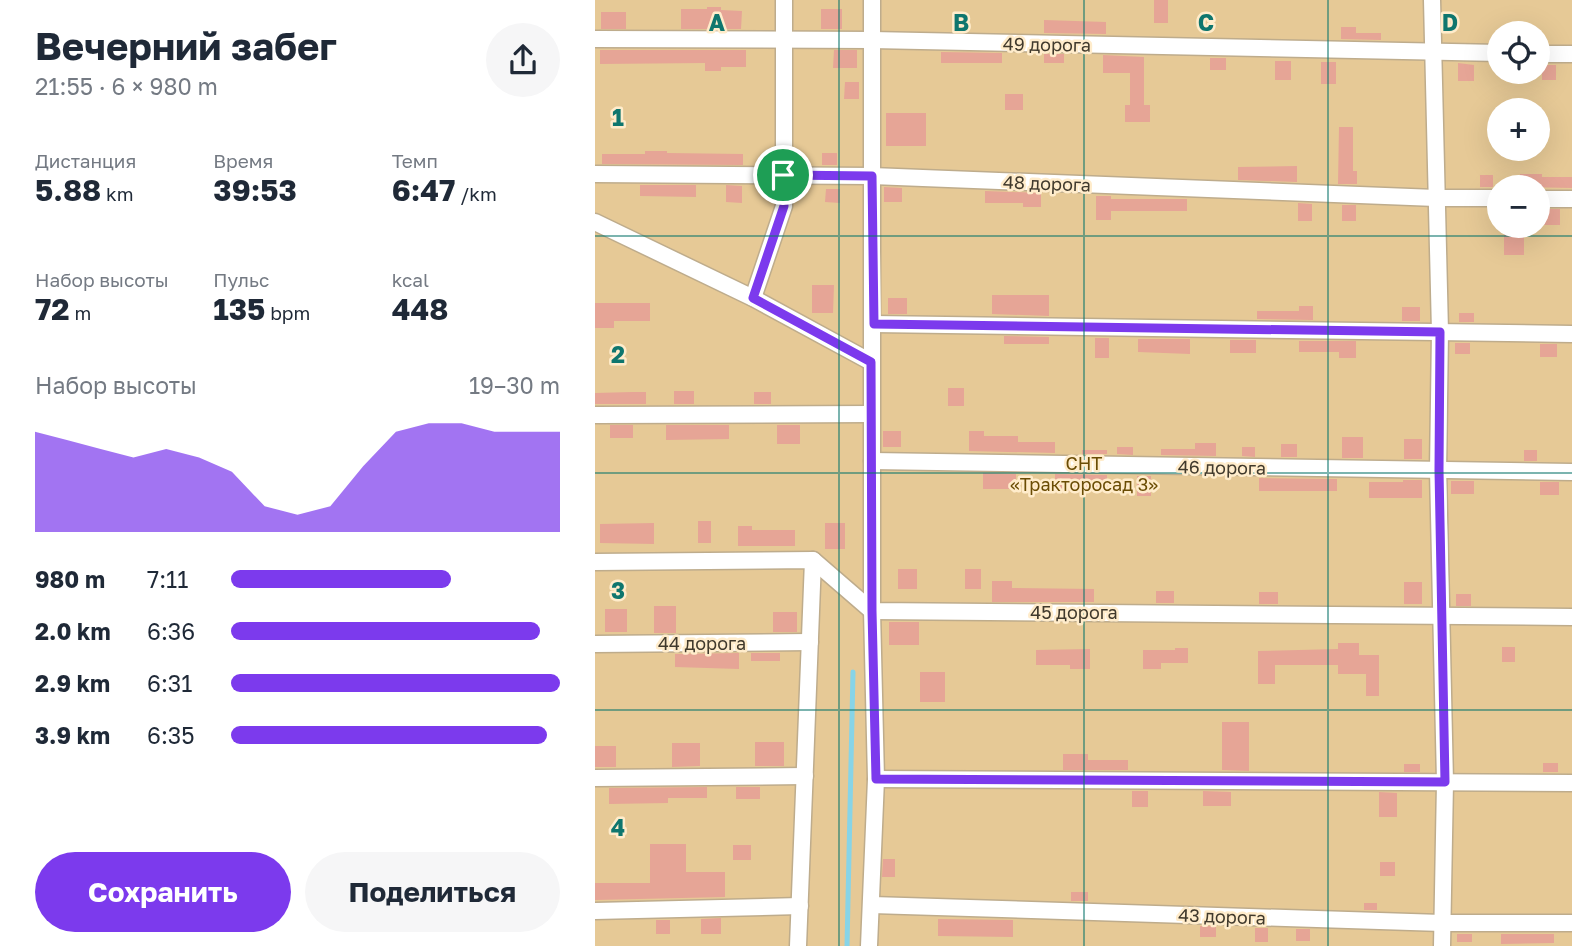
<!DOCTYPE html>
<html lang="ru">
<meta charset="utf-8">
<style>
body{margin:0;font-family:"Golos Text",sans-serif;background:#f6f6f7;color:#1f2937;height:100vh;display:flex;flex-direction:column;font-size:26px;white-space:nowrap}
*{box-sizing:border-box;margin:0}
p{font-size:23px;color:#747a83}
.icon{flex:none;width:38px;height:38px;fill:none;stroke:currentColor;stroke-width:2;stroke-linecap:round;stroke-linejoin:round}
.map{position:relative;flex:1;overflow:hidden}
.panel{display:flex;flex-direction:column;background:#fff;width:595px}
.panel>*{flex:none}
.tools{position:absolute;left:892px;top:21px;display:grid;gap:14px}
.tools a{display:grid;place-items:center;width:63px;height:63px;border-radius:50%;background:#fff;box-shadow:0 7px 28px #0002;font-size:35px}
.pin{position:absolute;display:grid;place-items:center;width:60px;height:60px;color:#fff;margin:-30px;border:4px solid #fff;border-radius:50%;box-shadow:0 2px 7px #0007}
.round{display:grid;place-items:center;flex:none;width:74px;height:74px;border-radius:37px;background:#f6f6f7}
.head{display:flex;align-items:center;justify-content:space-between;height:119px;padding:0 35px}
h1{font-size:38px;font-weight:700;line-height:52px}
.stats{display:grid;grid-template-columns:repeat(3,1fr);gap:10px;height:119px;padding:7px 35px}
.stats div{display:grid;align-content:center}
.stats b{font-size:30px;font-weight:700}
.stats small{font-size:19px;font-weight:400}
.stats p{font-size:19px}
.chart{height:196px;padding:14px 35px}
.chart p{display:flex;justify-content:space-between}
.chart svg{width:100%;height:126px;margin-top:7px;fill:#7c3aed;opacity:.7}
.primary-button{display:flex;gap:14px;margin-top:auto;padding:14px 35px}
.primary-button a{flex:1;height:80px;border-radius:42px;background:#7c3aed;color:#fff;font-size:28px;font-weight:700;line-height:80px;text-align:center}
.primary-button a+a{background:#f6f6f7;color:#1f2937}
ul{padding:0 35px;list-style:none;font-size:23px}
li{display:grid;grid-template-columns:112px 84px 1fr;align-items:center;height:52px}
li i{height:18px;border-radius:9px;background:#7c3aed}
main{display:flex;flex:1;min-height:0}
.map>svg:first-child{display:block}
</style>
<main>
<section class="panel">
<div class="head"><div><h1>Вечерний забег</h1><p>21:55 · 6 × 980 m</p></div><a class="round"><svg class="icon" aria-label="share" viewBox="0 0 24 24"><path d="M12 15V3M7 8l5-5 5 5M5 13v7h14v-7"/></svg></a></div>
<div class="stats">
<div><p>Дистанция</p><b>5.88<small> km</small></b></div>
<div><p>Время</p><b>39:53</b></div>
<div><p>Темп</p><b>6:47<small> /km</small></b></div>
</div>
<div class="stats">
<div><p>Набор высоты</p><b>72<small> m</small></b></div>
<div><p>Пульс</p><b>135<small> bpm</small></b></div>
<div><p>kcal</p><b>448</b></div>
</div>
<div class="chart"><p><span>Набор высоты</span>19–30 m</p>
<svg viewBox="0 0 160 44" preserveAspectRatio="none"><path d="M0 44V9L10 12L20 15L30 18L40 15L50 18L60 23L70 35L80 38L90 35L100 21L110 9L120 6L130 6L140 9L150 9L160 9V44z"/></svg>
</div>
<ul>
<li><b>980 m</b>7:11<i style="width:67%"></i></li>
<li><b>2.0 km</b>6:36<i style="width:94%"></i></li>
<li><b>2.9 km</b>6:31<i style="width:100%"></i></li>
<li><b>3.9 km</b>6:35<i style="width:96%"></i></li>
</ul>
<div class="primary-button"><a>Сохранить</a><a>Поделиться</a></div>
</section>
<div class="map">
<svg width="977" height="946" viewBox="0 0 977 946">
<rect width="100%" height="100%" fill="#ffeccb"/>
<path fill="#e6c996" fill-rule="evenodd" d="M0 0H977V946H0ZM905 33H943V72H905ZM905 110H943V149H905ZM905 187H943V226H905Z"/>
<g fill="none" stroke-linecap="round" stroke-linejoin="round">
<polyline stroke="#87d4e7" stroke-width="5" points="252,946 258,672"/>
</g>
<g fill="#e6a596">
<rect x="559" y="0" width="14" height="23"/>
<polygon points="112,7 126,7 126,10 147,11 146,29 86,29 86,9 112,9"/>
<rect x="226" y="9" width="21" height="20"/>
<rect x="6" y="12" width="25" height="17"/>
<polygon points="449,20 511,22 511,34 449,33"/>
<polygon points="746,27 761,27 761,33 786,33 786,40 746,39"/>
<polygon points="5,50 151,50 151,67 126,67 126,71 110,71 110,63 5,64"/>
<polygon points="239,50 262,50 262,68 238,68"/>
<polygon points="346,52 407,53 407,63 346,63"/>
<rect x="449" y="54" width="20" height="9"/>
<polygon points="508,55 549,57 549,105 555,105 555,122 530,122 530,105 535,105 535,73 508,73"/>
<rect x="615" y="58" width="16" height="12"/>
<rect x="680" y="61" width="16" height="19"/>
<rect x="726" y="62" width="15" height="22"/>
<polygon points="863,63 879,65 879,81 863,81"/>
<rect x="947" y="65" width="14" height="15"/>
<polygon points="250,82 264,82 264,99 249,99"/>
<rect x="410" y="94" width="18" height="16"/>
<rect x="291" y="113" width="40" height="33"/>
<polygon points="744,127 758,127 758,171 762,171 762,184 743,184"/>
<polygon points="50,151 72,151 72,153 148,154 148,165 7,164 7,154 50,154"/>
<rect x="227" y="153" width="15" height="12"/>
<polygon points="702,166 702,182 643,180 643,167"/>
<polygon points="925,174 947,174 947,177 977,177 977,188 925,187"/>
<rect x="885" y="175" width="13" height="12"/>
<polygon points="45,185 101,185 101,197 45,196"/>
<polygon points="131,185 147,186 147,203 131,202"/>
<polygon points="289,187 307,188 307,202 289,202"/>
<polygon points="231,189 245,189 245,203 230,202"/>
<polygon points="390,191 446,193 446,207 428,207 428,203 390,203"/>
<polygon points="501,196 516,196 516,199 592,199 592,211 516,211 516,220 501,220"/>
<polygon points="703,203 717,204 717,221 703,221"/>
<rect x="747" y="205" width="14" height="16"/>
<rect x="947" y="209" width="18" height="16"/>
<rect x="909" y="230" width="20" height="25"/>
<polygon points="217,285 239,285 238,313 217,313"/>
<polygon points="397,295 454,295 454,316 397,314"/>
<rect x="293" y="298" width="19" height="16"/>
<polygon points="0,303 55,303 55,321 19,321 19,328 0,328"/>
<polygon points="704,306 718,306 718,320 662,319 662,311 704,311"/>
<rect x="807" y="307" width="18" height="14"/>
<rect x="864" y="313" width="15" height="9"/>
<polygon points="409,336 454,337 454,344 409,344"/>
<rect x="500" y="338" width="14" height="20"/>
<polygon points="543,339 595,339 595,354 543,352"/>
<rect x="635" y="340" width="26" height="13"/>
<polygon points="704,341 761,341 761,358 744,358 744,352 704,352"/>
<rect x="860" y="343" width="15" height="11"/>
<rect x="945" y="344" width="17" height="13"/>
<rect x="353" y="388" width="16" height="18"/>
<rect x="79" y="391" width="20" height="13"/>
<polygon points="37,392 51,392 51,404 0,404 0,393"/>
<rect x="159" y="392" width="17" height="12"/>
<rect x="15" y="425" width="23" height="13"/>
<polygon points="71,425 134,425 134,439 71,440"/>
<rect x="182" y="425" width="23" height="19"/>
<rect x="288" y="431" width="18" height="16"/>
<polygon points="374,431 389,431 389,436 423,436 423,442 460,442 460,453 374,451"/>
<rect x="747" y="437" width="21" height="21"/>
<rect x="809" y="439" width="18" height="20"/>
<polygon points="600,443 621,443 621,456 566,455 566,449 600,449"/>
<rect x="686" y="444" width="16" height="13"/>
<polygon points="522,447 538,447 538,455 522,454"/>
<polygon points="647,447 660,447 660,457 647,456"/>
<rect x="487" y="450" width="25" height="4"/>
<rect x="929" y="450" width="13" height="11"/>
<polygon points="388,473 421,474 421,489 388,489"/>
<polygon points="460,474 512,475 512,491 460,491"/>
<rect x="542" y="476" width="14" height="20"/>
<polygon points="664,478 742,479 742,491 664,491"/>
<polygon points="808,480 827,480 827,498 774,498 774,482 808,482"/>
<rect x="856" y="481" width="23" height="13"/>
<rect x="945" y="482" width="19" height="13"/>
<rect x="103" y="521" width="13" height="22"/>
<polygon points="59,523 59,544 5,543 5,524"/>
<rect x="230" y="523" width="20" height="26"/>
<polygon points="143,526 157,526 157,530 200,530 200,546 143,546"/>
<rect x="303" y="569" width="19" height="20"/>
<rect x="370" y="569" width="16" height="20"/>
<polygon points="397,581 417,581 417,588 499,589 499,602 397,602"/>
<rect x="809" y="582" width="18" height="22"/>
<rect x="561" y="591" width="18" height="12"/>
<rect x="664" y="592" width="19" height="12"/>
<rect x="861" y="594" width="15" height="12"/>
<rect x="59" y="606" width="22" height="27"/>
<rect x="10" y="609" width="22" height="23"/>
<rect x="178" y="612" width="24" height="20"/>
<rect x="294" y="622" width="30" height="23"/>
<polygon points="743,643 764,643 764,655 784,655 784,696 771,696 771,674 743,674 743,665 680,665 680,684 663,684 663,651 743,649"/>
<rect x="907" y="647" width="13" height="15"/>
<polygon points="580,648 593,648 593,663 566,663 566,669 548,669 548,650 580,650"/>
<polygon points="495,649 495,669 475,669 475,665 441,665 441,650"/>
<polygon points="144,653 144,669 80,667 80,654"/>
<rect x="156" y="653" width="29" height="8"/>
<rect x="325" y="672" width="25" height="30"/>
<polygon points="627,722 654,722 654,771 627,770"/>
<rect x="160" y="742" width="29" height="24"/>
<polygon points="77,743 105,743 105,766 77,767"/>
<rect x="0" y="746" width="21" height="21"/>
<polygon points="468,754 493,754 493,760 533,760 533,770 468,770"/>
<rect x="948" y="763" width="15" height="9"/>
<rect x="809" y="764" width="16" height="8"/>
<polygon points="112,787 112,798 73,798 73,803 14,804 14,788"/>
<rect x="141" y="787" width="24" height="12"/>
<rect x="537" y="791" width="16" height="16"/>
<polygon points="608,791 636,792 636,806 608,806"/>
<polygon points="784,792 802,793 802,817 784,817"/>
<polygon points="55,844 91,844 91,872 130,872 130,897 0,900 0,883 55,883"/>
<rect x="138" y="845" width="18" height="15"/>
<polygon points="288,859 300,859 300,877 287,877"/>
<rect x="785" y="862" width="15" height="14"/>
<rect x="476" y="892" width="17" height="9"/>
<rect x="769" y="903" width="13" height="7"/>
<polygon points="126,918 126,934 106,934 106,919"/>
<polygon points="343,919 418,920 418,937 343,936"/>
<rect x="61" y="920" width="14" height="14"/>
<rect x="605" y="926" width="16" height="11"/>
<rect x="660" y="928" width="13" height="14"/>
<rect x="701" y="929" width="14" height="12"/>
<rect x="862" y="934" width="15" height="8"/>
<polygon points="906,934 959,934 959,943 906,944"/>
</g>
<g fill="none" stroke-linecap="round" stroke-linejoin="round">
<g stroke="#beac8c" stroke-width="19">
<g id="minor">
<polyline points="837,0 845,332 843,470 850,782 847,946"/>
<polyline points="0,39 277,40 905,53"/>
<polyline points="943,54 977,54"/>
<polyline points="0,174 277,176 841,198 905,198"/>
<polyline points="943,199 977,199"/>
<polyline points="0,222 158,298 276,362"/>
<polyline points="158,298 189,206 189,0"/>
<polyline points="279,324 977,334"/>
<polyline points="0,415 276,414"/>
<polyline points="277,461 977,472"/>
<polyline points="0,562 218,560 277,611 977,617"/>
<polyline points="0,644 215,642"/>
<polyline points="0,778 210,776"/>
<polyline points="281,779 977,783"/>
<polyline points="277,905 847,923 977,923"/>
<polyline points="0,911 205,906"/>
<polyline points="203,946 218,560"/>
<polyline points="274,946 281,779 277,611 277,0"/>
</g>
</g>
<use href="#minor" stroke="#fff" stroke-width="16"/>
</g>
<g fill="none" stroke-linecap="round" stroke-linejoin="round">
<g stroke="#fff" stroke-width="14">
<polygon id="route" points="188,175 277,176 279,324 845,332 844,470 850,782 281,779 277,611 276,362 158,298 189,206"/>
</g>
<use href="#route" stroke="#7c3aed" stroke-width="9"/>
</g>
<path fill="none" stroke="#0f766e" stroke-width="2" stroke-opacity="0.55" d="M244 0V946M489 0V946M733 0V946M0 236H977M0 473H977M0 710H977"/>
<g text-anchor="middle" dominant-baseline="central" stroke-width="5" stroke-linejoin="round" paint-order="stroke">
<g font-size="18" fill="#40392c" stroke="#ffeccb">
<text transform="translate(452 44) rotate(1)">49 дорога</text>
<text transform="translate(452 183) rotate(2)">48 дорога</text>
<text transform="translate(627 467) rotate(1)">46 дорога</text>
<text x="479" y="612">45 дорога</text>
<text x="107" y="643">44 дорога</text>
<text transform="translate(627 916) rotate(2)">43 дорога</text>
</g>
<g font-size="18" fill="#6a4c04" stroke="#ffeccb">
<text x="489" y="463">СНТ<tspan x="489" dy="21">«Тракторосад 3»</tspan></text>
</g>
</g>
<g font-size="23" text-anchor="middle" font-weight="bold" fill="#0f766e" stroke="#ffeccb" stroke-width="5" stroke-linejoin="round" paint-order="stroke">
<text x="122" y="31">A</text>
<text x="366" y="31">B</text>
<text x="611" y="31">C</text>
<text x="855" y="31">D</text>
<text x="23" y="126">1</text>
<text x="23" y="363">2</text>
<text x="23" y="599">3</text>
<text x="23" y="836">4</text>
</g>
</svg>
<div class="tools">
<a><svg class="icon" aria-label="locate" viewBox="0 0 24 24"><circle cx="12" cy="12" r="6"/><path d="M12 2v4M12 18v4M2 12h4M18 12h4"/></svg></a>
<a>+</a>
<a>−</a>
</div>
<div class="pin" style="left:188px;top:175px;background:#1e9e55"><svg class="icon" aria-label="arrive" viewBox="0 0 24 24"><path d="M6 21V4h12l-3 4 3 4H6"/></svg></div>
</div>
</main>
